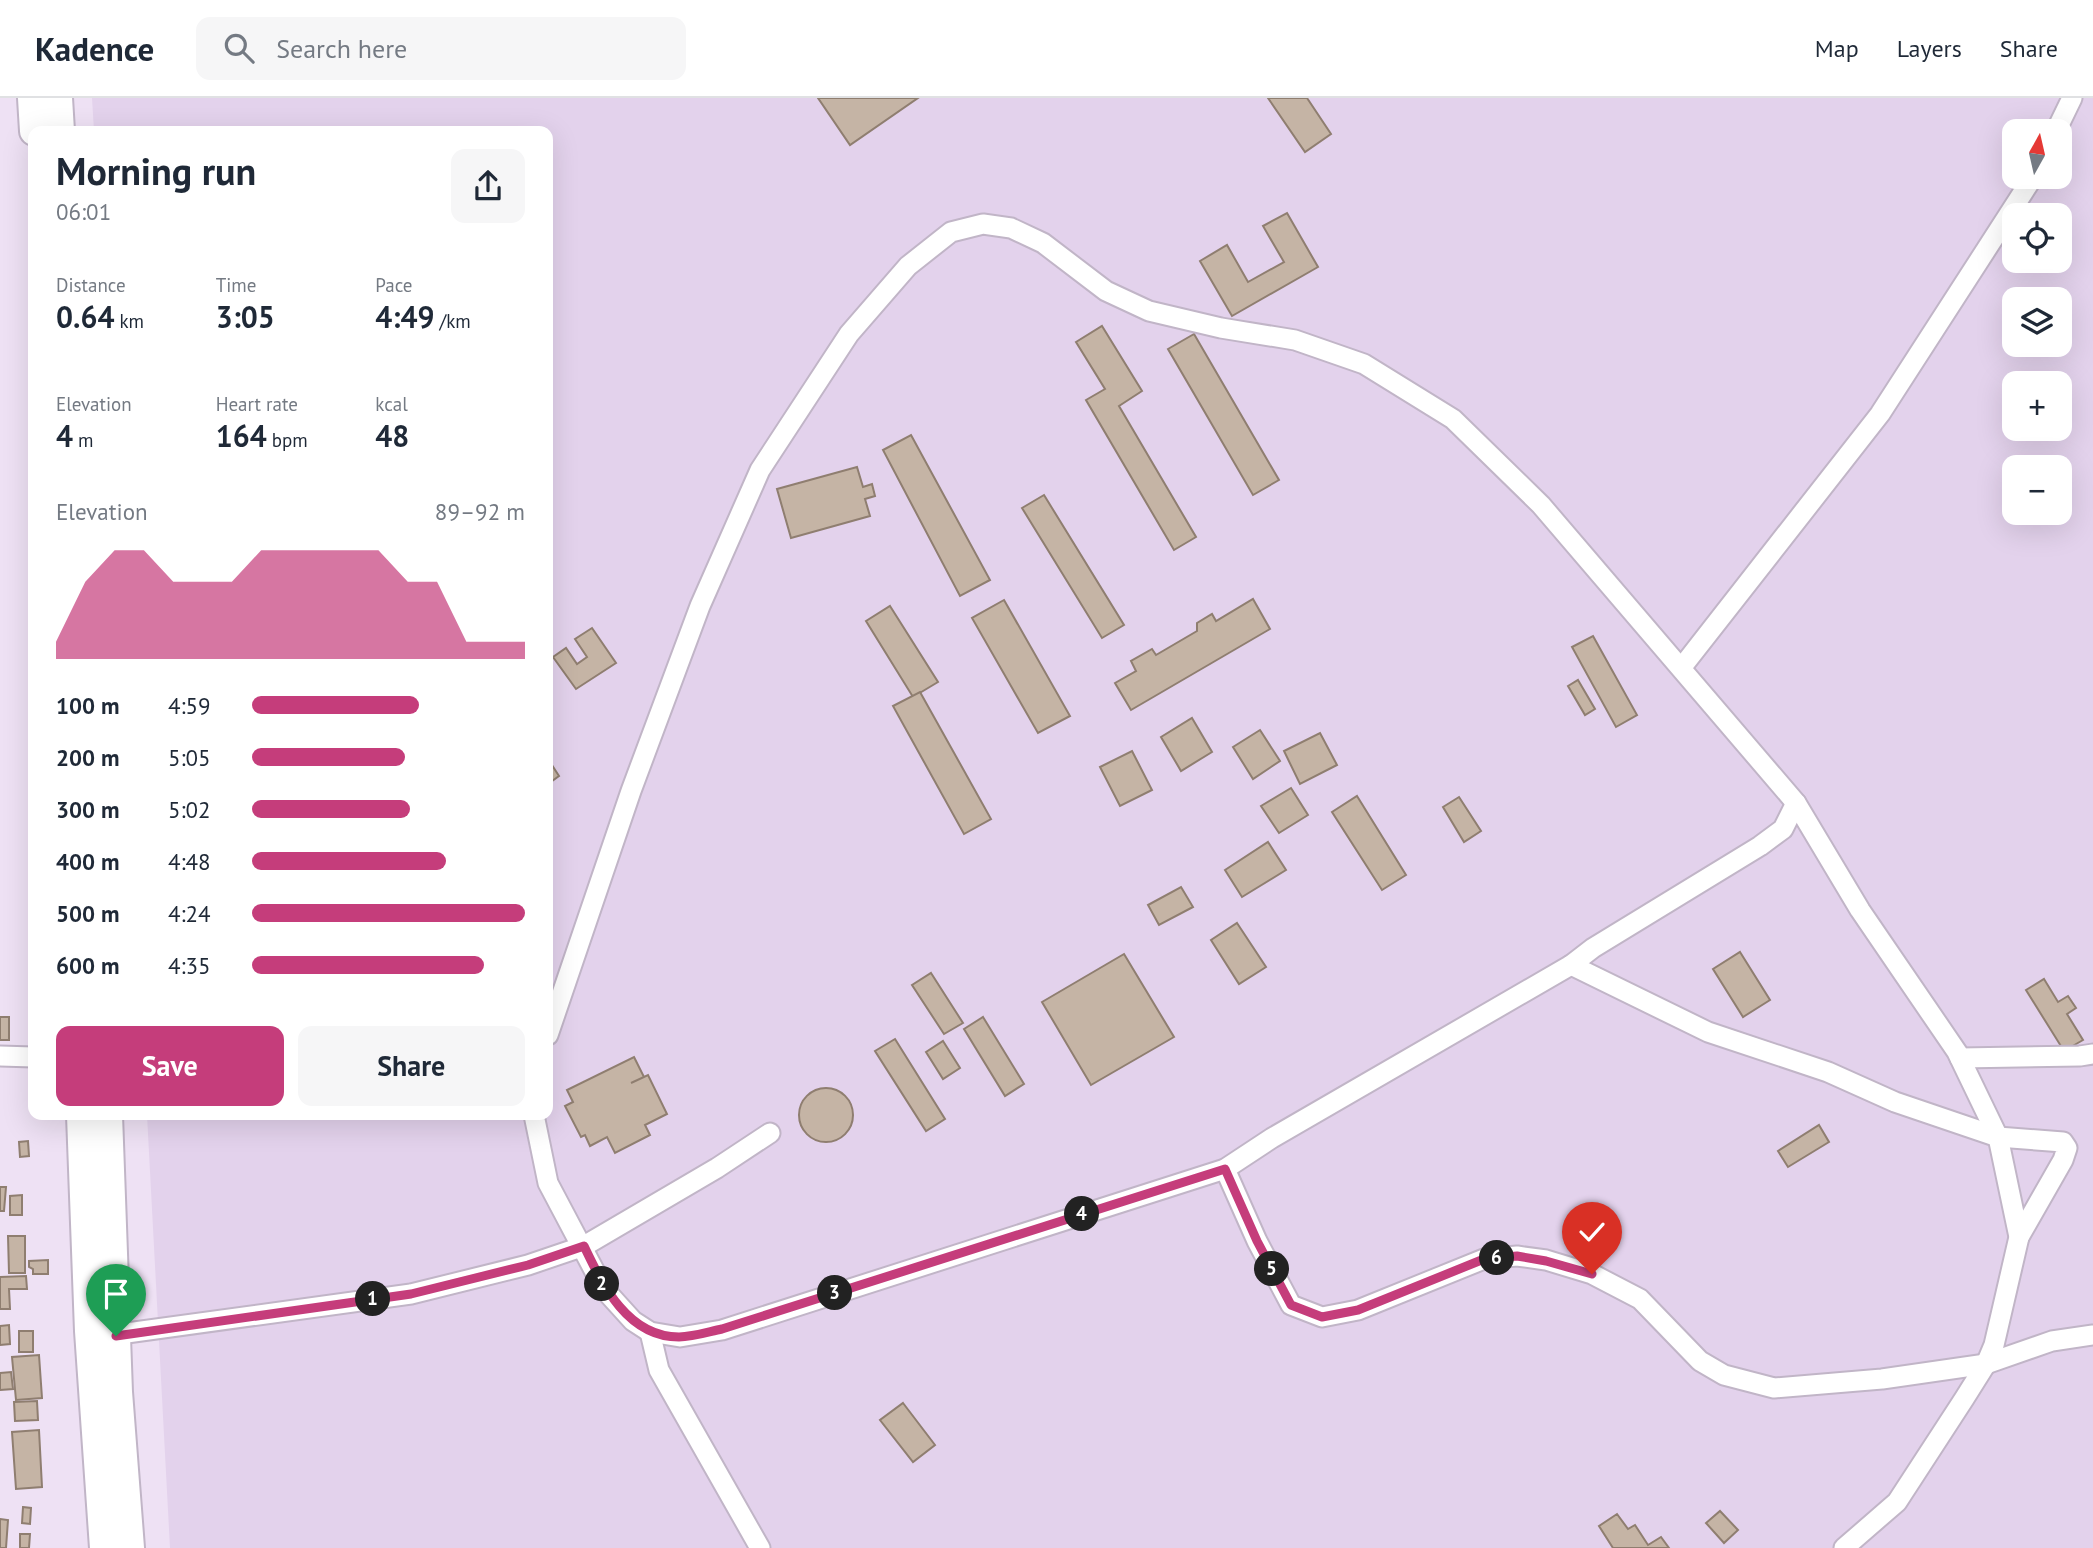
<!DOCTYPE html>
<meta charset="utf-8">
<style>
body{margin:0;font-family:"PT Sans",sans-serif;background:#f6f6f7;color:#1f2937;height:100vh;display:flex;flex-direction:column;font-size:26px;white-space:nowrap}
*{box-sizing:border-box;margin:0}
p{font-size:23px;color:#747a83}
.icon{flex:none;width:38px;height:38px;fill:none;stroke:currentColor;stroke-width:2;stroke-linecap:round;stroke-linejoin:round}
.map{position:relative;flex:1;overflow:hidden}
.details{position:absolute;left:28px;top:28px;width:525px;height:994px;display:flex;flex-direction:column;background:#fff;border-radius:14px;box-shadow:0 7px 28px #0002}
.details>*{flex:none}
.needle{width:46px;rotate:8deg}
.buttons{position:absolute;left:2002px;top:21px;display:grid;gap:14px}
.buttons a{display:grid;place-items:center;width:70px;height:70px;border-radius:14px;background:#fff;box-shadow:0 7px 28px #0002;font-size:35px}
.pin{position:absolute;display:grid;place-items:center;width:60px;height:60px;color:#fff;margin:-72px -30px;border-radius:50% 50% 50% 0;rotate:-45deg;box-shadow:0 0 7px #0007}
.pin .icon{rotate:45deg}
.km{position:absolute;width:35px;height:35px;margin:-18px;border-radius:50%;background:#222;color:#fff;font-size:19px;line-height:35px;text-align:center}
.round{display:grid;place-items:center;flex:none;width:74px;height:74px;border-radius:14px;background:#f6f6f7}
.headline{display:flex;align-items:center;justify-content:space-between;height:119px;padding:0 28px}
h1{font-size:38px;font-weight:700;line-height:52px}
.metrics{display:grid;grid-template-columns:repeat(3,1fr);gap:10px;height:119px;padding:7px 28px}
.metrics div{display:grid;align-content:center}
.metrics b{font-size:30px;font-weight:700}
.metrics small{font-size:19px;font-weight:400}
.metrics p{font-size:19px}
.chart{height:196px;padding:14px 28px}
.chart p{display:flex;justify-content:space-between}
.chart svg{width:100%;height:126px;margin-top:7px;fill:#c53d7b;opacity:.7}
.primary-button{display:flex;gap:14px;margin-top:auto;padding:14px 28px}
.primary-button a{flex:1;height:80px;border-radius:14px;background:#c53d7b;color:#fff;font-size:28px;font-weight:700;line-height:80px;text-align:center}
.primary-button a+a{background:#f6f6f7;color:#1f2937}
ul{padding:0 28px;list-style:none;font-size:23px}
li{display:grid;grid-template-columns:112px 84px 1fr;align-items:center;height:52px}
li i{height:18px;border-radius:9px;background:#c53d7b}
header{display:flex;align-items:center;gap:42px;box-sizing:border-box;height:98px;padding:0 35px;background:#fff;border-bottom:2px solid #e0e1e3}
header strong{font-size:33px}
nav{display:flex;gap:38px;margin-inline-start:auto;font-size:24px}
.search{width:490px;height:63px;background:#f6f6f7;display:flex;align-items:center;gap:18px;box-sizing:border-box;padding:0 24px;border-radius:14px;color:#747a83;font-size:26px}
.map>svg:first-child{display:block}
</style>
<header>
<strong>Kadence</strong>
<div class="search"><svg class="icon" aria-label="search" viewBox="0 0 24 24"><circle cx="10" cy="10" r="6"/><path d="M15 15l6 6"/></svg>Search here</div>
<nav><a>Map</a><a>Layers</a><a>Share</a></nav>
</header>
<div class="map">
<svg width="2093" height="1450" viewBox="0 0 2093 1450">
<rect width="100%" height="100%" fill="#eee1f4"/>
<path fill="#e3d2ec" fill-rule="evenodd" d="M92 0H2093V1450H170L147 1017H548V33H94ZM2014 33H2060V79H2014ZM2014 117H2060V163H2014ZM2014 201H2060V247H2014ZM2014 285H2060V331H2014ZM2014 369H2060V415H2014Z"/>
<g fill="#c5b4a5" stroke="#8f7e70" stroke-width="2">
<polygon points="818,0 918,0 850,47"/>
<polygon points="1268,0 1307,0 1331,36 1305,54"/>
<polygon points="1287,115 1318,169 1232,218 1200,163 1227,147 1248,184 1284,164 1263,128"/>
<polygon points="1102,228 1142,293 1119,308 1196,439 1174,452 1086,302 1105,291 1076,244"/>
<polygon points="1194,236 1279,382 1253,397 1168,251"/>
<polygon points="911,337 990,482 960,498 883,352"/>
<polygon points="857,369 863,389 872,386 875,398 865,401 870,418 791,440 777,391"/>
<polygon points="1044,397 1124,527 1102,540 1022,410"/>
<polygon points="1253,501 1270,531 1131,612 1115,585 1136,573 1131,563 1152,551 1156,557 1197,533 1197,525 1212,516 1216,523"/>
<polygon points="1004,502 1070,618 1038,635 972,520"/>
<polygon points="890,508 938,584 913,599 866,523"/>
<polygon points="592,530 616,565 576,591 553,559 566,550 577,566 587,559 575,541"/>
<polygon points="1593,538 1637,617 1616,629 1572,549"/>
<polygon points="1578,582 1595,611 1585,617 1568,588"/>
<polygon points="920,594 991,721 964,736 893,608"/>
<polygon points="1192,620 1212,654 1181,673 1161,639"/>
<polygon points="1260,632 1280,663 1253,681 1233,649"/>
<polygon points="1320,635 1337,667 1300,686 1284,653"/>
<polygon points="1132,653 1152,692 1120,708 1100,669"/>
<polygon points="548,661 559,678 548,686"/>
<polygon points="1291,690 1308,717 1279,735 1261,708"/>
<polygon points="1357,698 1406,777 1382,792 1332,714"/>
<polygon points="1459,699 1481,733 1464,744 1443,709"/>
<polygon points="1268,744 1286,772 1242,799 1225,772"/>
<polygon points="1181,789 1193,809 1159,827 1148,807"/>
<polygon points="1237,825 1266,869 1239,886 1211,842"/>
<polygon points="1740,854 1770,902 1743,919 1713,871"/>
<polygon points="1124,856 1174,939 1091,987 1042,904"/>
<polygon points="931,875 963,925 944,936 912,887"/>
<polygon points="2044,881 2058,904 2068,898 2076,910 2067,916 2083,942 2064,953 2026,892"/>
<rect x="0" y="919" width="9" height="23"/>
<polygon points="983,919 1024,986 1005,998 964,931"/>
<polygon points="895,941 945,1021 926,1033 875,953"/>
<polygon points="943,943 960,970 943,981 926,954"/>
<polygon points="634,959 644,979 631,985 648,977 667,1016 645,1027 650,1037 615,1055 607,1039 590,1048 585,1037 581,1039 565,1008 573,1004 567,992"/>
<circle cx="826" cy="1017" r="27"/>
<polygon points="1819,1027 1829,1044 1788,1069 1778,1053"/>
<polygon points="28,1043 29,1058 20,1059 19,1044"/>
<polygon points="0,1089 6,1089 4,1113 0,1113"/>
<polygon points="22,1097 22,1117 10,1117 10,1098"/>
<polygon points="8,1138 25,1138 25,1175 9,1175"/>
<polygon points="48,1162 48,1176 33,1176 33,1171 29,1169 29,1163"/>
<polygon points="26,1178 27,1191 9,1191 10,1211 0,1211 0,1179"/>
<polygon points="9,1227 10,1246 0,1247 0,1228"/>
<rect x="19" y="1233" width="14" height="21"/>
<polygon points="39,1257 42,1300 16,1302 12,1259"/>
<polygon points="11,1274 13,1291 0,1292 0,1275"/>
<polygon points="37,1303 38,1322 15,1323 14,1304"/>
<polygon points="903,1305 935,1347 913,1364 880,1322"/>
<polygon points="39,1332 42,1389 16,1391 12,1334"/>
<polygon points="23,1409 31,1410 30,1426 22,1425"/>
<polygon points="1720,1413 1738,1432 1724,1445 1706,1425"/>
<polygon points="1617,1416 1628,1431 1635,1427 1648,1447 1661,1439 1669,1450 1613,1450 1599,1428"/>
<polygon points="0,1421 8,1422 6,1450 0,1450"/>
<polygon points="20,1436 30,1436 29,1450 20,1450"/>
</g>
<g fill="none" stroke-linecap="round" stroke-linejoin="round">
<g stroke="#c1b5c7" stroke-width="23">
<g id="minor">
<polyline points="2056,33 2072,0"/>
<polyline points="1682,569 1880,316 2033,79"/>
<polyline points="1571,867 1708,934 1828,974 1895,1004 1998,1039 2063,1044 2067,1050 2063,1062 2019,1139"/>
<polyline points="548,937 631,693 700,508 760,372 849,236 908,168 951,134 983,126 1011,130 1043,145 1106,193 1149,213 1221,230 1295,242 1364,266 1453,321 1541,407 1796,705 1860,812 1957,954 1998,1039 2019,1139 1994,1247 1986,1266 1964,1301 1897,1404 1844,1450"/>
<polyline points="0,958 33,959"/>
<polyline points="1960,960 2080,958 2093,956"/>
<polyline points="534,1017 548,1085 604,1191 633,1223 650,1234 680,1239 722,1232 1225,1071 1272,1040 1571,867 1593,850 1760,748 1783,731 1796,705"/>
<polyline points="1225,1071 1257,1143 1291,1207 1322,1219 1358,1212 1484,1161 1517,1158 1546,1162 1592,1176 1640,1201 1700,1263 1724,1277 1774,1290 1882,1281 1986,1266 2052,1243 2093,1237"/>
<polyline points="650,1234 659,1272 760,1450"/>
<polyline points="105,1238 411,1196 528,1167 584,1148 717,1070 770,1035"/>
</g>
</g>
<g stroke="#c1b5c7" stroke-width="32">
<g id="highway">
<polyline points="32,0 34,33"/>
<polyline points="58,0 60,33"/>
<polyline points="81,1017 89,1233 104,1450"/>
<polyline points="108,1017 118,1294 130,1450"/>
</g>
</g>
<use href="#minor" stroke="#fff" stroke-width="19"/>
<use href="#highway" stroke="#fff" stroke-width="28"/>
</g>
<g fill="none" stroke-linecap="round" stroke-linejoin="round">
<g stroke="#fff" stroke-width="14">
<path id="route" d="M116 1238 411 1196 528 1167 584 1148C603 1188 628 1239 679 1239 693 1239 708 1234 722 1231L1225 1071 1257 1143 1291 1207 1322 1219 1358 1212 1484 1161 1517 1158 1546 1163 1592 1176"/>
</g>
<use href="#route" stroke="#c53d7b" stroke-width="9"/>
</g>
</svg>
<div class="buttons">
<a><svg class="needle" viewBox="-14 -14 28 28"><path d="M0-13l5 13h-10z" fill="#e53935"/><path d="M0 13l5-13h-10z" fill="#747a83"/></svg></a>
<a><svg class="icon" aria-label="locate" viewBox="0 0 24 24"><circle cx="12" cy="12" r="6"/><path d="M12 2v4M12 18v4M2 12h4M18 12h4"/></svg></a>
<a><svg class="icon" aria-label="layers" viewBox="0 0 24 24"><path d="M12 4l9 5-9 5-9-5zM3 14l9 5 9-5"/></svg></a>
<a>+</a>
<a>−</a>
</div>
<div class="pin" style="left:116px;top:1238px;background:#1e9e55"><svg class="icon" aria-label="arrive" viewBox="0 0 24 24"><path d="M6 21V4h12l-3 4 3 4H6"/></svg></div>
<div class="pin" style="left:1592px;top:1176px;background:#d93025"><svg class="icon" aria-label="check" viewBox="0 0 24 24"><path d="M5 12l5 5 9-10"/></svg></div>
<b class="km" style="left:373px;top:1201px">1</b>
<b class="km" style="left:602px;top:1186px">2</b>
<b class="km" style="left:835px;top:1195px">3</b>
<b class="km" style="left:1082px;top:1116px">4</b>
<b class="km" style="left:1272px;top:1171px">5</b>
<b class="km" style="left:1497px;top:1160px">6</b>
<section class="details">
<div class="headline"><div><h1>Morning run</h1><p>06:01</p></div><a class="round"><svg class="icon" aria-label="share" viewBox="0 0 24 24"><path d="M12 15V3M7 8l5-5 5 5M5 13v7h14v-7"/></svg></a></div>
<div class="metrics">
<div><p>Distance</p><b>0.64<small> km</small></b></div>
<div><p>Time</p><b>3:05</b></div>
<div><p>Pace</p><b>4:49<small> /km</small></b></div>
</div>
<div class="metrics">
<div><p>Elevation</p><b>4<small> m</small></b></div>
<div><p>Heart rate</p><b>164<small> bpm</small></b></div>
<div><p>kcal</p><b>48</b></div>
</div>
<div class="chart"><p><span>Elevation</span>89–92 m</p>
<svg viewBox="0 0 160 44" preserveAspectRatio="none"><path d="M0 44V38L10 17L20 6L30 6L40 17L50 17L60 17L70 6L80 6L90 6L100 6L110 6L120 17L130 17L140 38L150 38L160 38V44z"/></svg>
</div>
<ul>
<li><b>100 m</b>4:59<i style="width:61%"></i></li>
<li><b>200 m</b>5:05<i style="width:56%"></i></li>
<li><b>300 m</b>5:02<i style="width:58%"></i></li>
<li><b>400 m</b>4:48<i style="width:71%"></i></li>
<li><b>500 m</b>4:24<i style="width:100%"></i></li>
<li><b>600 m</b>4:35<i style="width:85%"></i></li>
</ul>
<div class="primary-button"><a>Save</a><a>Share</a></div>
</section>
</div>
